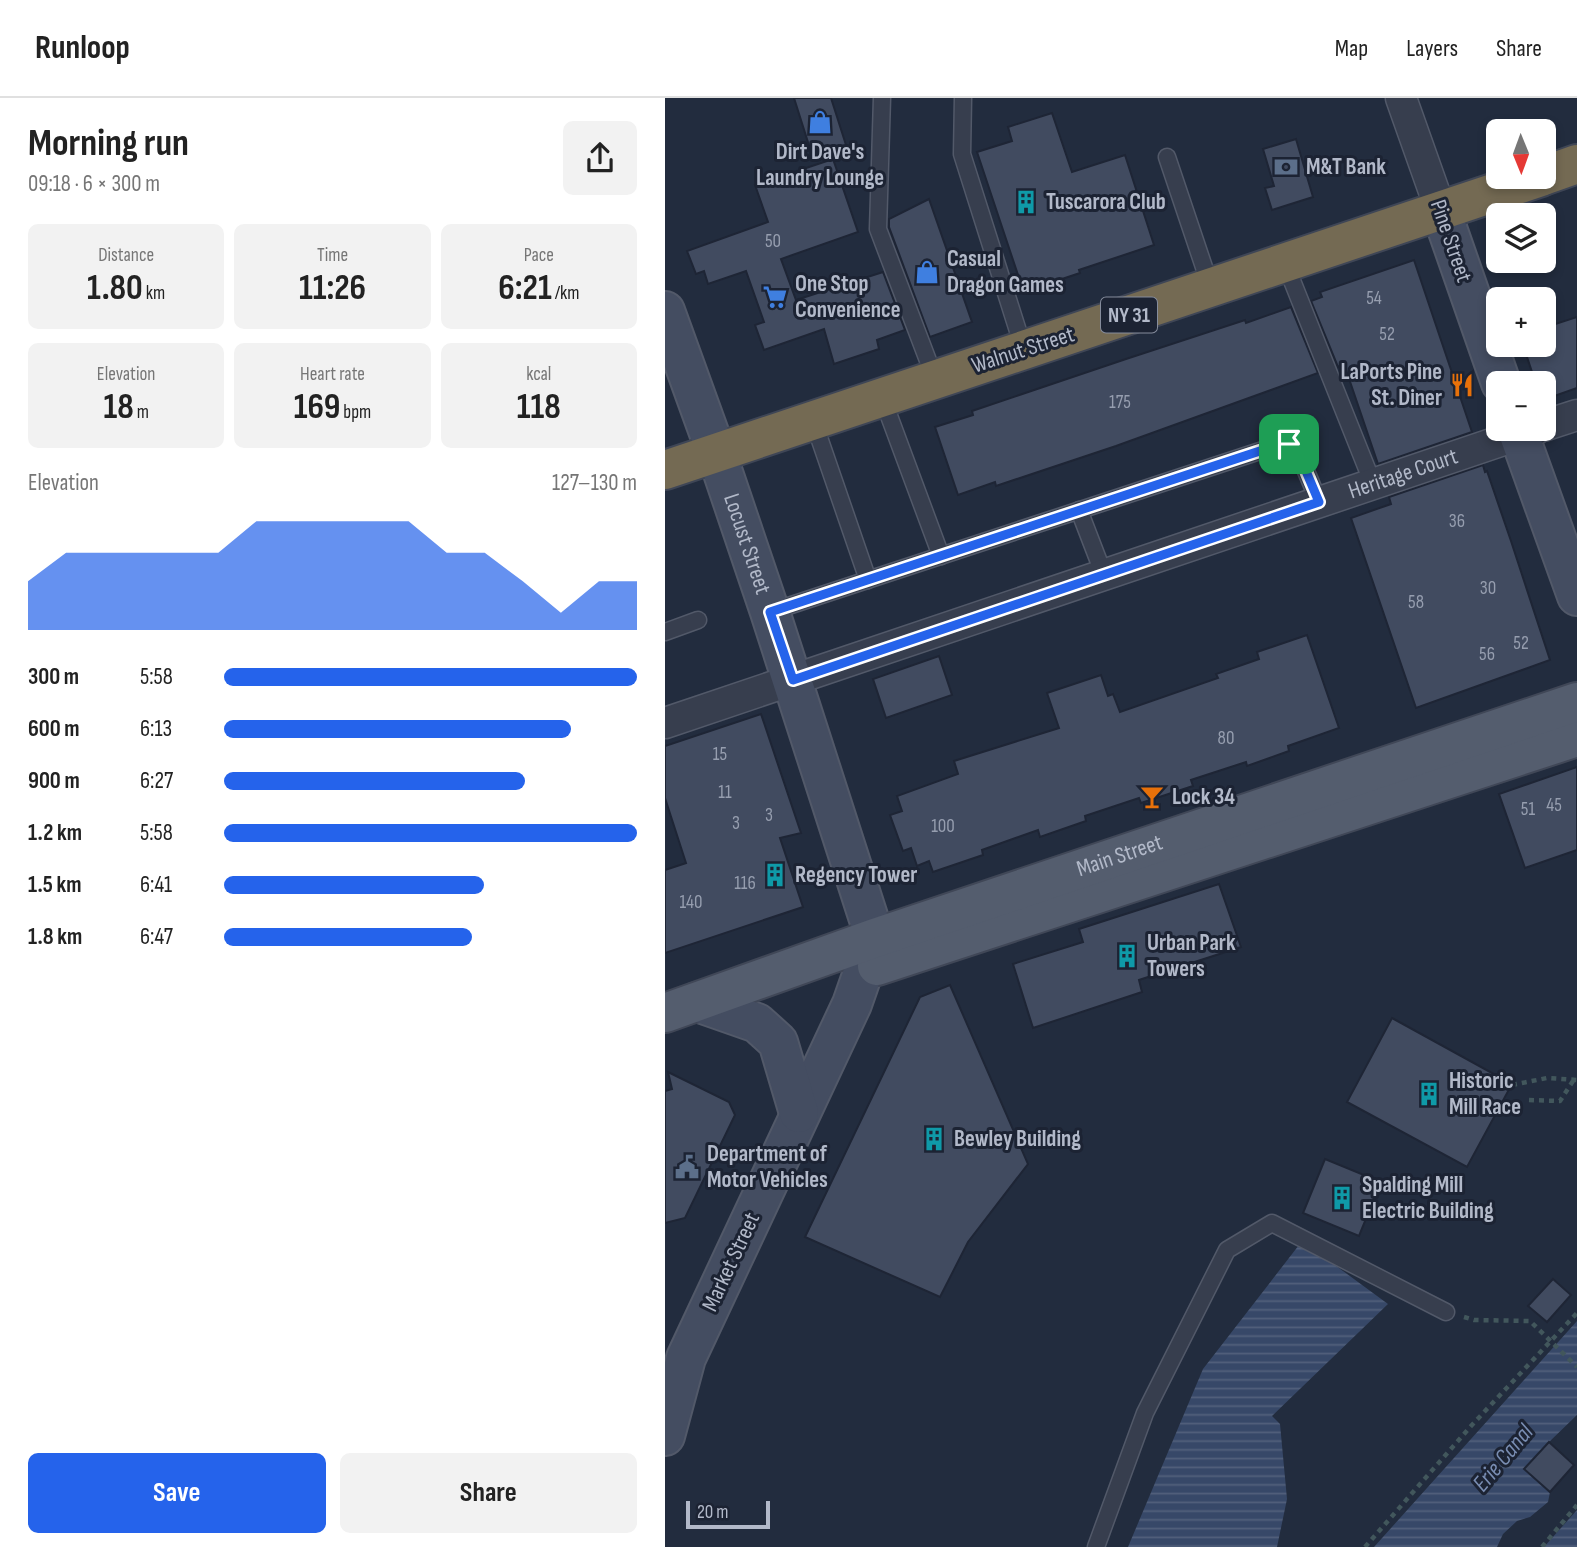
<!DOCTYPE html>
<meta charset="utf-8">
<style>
body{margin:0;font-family:"Sofia Sans Condensed",sans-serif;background:#f2f2f2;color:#222;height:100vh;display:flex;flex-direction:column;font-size:26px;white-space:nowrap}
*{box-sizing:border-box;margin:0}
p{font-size:23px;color:#767676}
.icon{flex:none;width:38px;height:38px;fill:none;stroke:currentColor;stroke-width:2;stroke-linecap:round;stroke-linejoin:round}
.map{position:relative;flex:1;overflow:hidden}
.panel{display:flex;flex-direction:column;background:#fff;width:665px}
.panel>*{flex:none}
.needle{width:46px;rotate:179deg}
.tools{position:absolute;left:821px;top:21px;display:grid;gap:14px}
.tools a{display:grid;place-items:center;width:70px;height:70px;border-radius:10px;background:#fff;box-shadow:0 4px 10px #0003;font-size:35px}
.scale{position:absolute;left:21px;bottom:18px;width:84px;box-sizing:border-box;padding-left:7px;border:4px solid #b2b9c9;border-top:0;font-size:19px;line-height:24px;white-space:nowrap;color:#b2b9c9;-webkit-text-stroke:5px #1c2333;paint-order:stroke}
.pin{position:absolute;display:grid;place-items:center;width:60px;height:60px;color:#fff;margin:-30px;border-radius:14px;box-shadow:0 4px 10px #0006}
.round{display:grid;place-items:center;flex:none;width:74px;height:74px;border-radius:10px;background:#f2f2f2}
.overview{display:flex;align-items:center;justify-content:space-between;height:119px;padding:0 28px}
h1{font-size:38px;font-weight:700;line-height:52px}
.stats{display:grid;grid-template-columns:repeat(3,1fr);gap:10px;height:119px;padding:7px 28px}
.stats div{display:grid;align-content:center;border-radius:10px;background:#f2f2f2;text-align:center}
.stats b{font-size:35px;font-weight:700}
.stats small{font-size:19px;font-weight:400}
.stats p{font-size:19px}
.chart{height:196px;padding:14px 28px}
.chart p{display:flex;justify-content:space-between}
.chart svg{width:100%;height:126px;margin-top:7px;fill:#2563eb;opacity:.7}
.button{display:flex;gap:14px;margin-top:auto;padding:14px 28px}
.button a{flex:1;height:80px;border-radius:10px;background:#2563eb;color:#fff;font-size:28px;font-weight:700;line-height:80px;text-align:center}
.button a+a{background:#f2f2f2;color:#222}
ul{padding:0 28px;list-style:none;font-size:23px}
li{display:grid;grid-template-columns:112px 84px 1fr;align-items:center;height:52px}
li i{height:18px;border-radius:9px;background:#2563eb}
header{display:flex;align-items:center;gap:42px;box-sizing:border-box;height:98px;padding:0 35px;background:#fff;border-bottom:2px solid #e0e0e0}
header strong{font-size:33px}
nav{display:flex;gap:38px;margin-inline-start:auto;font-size:24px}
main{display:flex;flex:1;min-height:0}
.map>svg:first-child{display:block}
</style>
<header>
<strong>Runloop</strong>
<nav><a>Map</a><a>Layers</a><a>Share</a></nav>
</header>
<main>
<section class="panel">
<div class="overview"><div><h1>Morning run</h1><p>09:18 · 6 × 300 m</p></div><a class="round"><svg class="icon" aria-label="share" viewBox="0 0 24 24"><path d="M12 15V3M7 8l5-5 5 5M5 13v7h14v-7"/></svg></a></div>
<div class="stats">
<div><p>Distance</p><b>1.80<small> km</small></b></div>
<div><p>Time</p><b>11:26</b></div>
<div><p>Pace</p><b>6:21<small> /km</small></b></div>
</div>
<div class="stats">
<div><p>Elevation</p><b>18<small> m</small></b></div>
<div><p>Heart rate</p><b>169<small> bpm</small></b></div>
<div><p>kcal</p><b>118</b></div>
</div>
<div class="chart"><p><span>Elevation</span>127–130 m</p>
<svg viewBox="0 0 160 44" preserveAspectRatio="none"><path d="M0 44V27L10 17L20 17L30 17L40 17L50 17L60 6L70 6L80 6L90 6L100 6L110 17L120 17L130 27L140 38L150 27L160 27V44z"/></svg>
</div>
<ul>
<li><b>300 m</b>5:58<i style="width:100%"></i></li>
<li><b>600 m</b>6:13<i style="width:84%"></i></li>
<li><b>900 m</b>6:27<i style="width:73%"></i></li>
<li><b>1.2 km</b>5:58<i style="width:100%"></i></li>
<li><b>1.5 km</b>6:41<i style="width:63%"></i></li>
<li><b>1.8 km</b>6:47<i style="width:60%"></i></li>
</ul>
<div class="button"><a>Save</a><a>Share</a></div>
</section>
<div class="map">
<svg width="912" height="1449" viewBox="0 0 912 1449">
<defs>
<pattern id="water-rules" width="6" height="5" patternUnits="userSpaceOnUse" patternTransform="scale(1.75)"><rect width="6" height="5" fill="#374868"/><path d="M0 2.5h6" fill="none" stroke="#52607c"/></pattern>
</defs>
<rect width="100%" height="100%" fill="#222c3e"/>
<g fill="url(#water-rules)">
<polygon points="634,1147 663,1162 723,1206 607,1318 615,1326 622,1401 612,1449 463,1449 538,1271"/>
<polygon points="912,1223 912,1317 884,1344 859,1371 885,1394 883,1404 865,1419 852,1423 838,1436 832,1449 709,1449"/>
<polygon points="912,1412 912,1449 879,1449"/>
</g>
<g fill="#414b60" stroke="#1e2535" stroke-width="2">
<polygon points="129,0 166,0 181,47 147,57"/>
<polygon points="387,15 407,74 460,57 489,147 414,172 415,175 373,189 370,182 356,186 312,54 347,43 343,29"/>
<polygon points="631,41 648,99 607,112 600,90 609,88 598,51"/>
<polygon points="168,61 193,134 116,161 131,202 218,174 240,232 212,242 214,251 169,266 159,231 99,252 90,227 99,224 81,173 43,186 39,173 31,176 22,153 103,124 90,87"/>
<polygon points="264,101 307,224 265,239 224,129 224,121"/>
<polygon points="749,162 807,334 713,366 679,266 673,269 646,203 657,199 655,194"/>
<polygon points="626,209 653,275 451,348 331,388 330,384 293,397 270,329 308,317 307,313 461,261 580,222 581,225"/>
<polygon points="912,219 912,290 881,301 878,285 876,285 873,277 868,277 858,247 878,247 878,230"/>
<polygon points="818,367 820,374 822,373 846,443 885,562 751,610 686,420 726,406 724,399"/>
<polygon points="642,537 674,630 623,648 624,653 582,668 581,664 526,682 528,688 476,705 474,700 420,718 421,723 375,739 373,732 317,752 318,757 268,774 264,763 252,768 246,750 238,753 225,717 237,713 232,698 293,676 289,663 394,630 382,595 436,577 443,598 448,596 455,614 553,580 551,576 594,561 592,554"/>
<polygon points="274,558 287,597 221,620 208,581"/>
<polygon points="96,616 136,735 115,740 138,809 0,855 0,772 21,765 0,700 0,648"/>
<polygon points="912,669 912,752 860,770 834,696"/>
<polygon points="554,786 576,849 474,882 477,894 368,930 348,866 418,844 414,831"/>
<polygon points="285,887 363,1066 303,1144 275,1199 140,1139 255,899"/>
<polygon points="727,920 847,986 802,1069 682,1004"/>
<polygon points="3,974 64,1004 70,1017 20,1120 0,1125 0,993 7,991"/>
<polygon points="660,1061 716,1084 694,1138 638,1115"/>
<polygon points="888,1181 906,1197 882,1224 863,1208"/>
<polygon points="884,1344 909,1367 885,1394 859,1371"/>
</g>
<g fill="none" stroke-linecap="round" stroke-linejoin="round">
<g stroke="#525969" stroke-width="19">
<g id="lane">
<polyline points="217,0 213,131 270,281"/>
<polyline points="298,0 297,56 359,252"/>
<polyline points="502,59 546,190"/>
<polyline points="620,165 708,386"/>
<polyline points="217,299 276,458"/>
<polyline points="148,322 203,482"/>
<polyline points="414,412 439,477"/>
<polyline points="105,514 616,346 630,347 654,404"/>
<polyline points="0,534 33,522"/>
<polyline points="431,1449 480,1315 562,1152 607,1125 781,1214"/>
</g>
</g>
<g stroke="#525969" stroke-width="33">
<g id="street">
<polyline points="736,0 776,113"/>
<polyline points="878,328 912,317"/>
<path id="s1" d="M0 625 871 331"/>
</g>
</g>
<g stroke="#525969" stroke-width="42">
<g id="secondary">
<polyline points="776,113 836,285"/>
<path id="s2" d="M0 213 51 354 105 514 210 840 187 906 21 1260 0 1338"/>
<polyline points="852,331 912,498"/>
<polyline points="32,904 92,925 113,944 134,1015"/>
</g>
</g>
<g stroke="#404757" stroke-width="42">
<g id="primary">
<polyline points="212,868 912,639"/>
<path id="s3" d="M0 915 210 840 912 604"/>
</g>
</g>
<g stroke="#3f4656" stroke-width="42">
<g id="highway">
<polyline points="878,78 912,66"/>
<polyline points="0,372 876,79"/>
</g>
</g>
<g stroke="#42575c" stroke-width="4.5" stroke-dasharray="5 5" stroke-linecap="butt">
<polyline points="847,987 882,980 912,982"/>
<polyline points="864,1002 895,1003 908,983"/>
<polyline points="799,1219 809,1222 865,1223 912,1269"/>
<polyline points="700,1449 806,1328 912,1215"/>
<polyline points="877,1449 912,1407"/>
</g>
<use href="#lane" stroke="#373e4e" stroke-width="16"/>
<use href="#street" stroke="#373e4e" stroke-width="30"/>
<use href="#secondary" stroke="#444d61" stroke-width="38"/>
<use href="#primary" stroke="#545d6e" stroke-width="38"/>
<use href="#highway" stroke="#746a53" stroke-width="38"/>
</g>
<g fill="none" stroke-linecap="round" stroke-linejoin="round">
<g stroke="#fff" stroke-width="14">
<polygon id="route" points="616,346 630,347 654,404 128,582 105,514"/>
</g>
<use href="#route" stroke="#2563eb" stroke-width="9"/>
</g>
<defs>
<g id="shop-bare" transform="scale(1.89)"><path d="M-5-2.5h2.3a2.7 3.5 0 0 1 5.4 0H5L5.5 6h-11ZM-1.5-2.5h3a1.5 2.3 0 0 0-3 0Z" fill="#3f7fe0" stroke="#1c2333" stroke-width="2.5" paint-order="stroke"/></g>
<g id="bank-bare" transform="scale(1.89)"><path d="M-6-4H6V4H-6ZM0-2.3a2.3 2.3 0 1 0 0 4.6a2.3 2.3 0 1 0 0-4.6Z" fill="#5c6f8a" stroke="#1c2333" stroke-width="2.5" paint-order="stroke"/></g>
<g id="building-bare" transform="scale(1.89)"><path d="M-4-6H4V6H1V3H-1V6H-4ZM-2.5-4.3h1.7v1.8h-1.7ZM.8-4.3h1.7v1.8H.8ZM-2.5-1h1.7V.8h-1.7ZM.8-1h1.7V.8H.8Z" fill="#0f9aa8" stroke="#1c2333" stroke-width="2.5" paint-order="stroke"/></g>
<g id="supermarket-bare" transform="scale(1.89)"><path d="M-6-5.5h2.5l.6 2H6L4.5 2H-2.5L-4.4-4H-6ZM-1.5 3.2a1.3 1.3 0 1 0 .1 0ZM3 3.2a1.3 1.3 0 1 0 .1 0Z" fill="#3f7fe0" stroke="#1c2333" stroke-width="2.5" paint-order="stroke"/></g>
<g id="restaurant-bare" transform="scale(1.89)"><path d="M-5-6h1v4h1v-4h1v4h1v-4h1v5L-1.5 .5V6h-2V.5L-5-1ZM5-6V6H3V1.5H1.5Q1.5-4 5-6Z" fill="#e8710a" stroke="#1c2333" stroke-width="2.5" paint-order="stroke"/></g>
<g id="bar-bare" transform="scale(1.89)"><path d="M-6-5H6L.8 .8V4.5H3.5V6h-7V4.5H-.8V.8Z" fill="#e8710a" stroke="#1c2333" stroke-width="2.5" paint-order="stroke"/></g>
<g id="civic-bare" transform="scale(1.89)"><path d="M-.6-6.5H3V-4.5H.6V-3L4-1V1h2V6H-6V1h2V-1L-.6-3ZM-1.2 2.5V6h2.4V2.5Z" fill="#5c6f8a" stroke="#1c2333" stroke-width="2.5" paint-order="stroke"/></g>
</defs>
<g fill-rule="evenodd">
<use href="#shop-bare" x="155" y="24"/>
<use href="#bank-bare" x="621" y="69"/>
<use href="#building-bare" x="361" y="104"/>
<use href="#shop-bare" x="262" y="174"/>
<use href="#supermarket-bare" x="110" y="199"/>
<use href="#restaurant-bare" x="797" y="287"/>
<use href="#bar-bare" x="487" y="699"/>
<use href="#building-bare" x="110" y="777"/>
<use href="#building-bare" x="462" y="858"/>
<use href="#building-bare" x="764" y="996"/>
<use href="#building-bare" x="269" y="1041"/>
<use href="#civic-bare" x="22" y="1069"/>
<use href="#building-bare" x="677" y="1100"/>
</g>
<g text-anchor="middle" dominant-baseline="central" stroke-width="6" stroke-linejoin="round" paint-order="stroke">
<g font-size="19" fill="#969eaf">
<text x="108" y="143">50</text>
<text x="709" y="200">54</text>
<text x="722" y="236">52</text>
<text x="455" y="304">175</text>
<text x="792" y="423">36</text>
<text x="823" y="490">30</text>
<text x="751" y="504">58</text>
<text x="856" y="545">52</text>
<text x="822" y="556">56</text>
<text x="561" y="640">80</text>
<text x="55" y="656">15</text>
<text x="60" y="694">11</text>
<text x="889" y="707">45</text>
<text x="863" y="711">51</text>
<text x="104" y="717">3</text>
<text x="71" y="725">3</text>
<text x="278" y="728">100</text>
<text x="80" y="785">116</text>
<text x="26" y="804">140</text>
</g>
<rect fill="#1c2333" stroke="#858c9c" stroke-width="2" x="436" y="199.5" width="56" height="35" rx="5"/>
<g font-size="21" font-weight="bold" fill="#b2b9c9">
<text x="464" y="217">NY 31</text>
</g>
<g font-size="23" font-weight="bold" fill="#b2b9c9" stroke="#1c2333" text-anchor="start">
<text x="155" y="54" text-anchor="middle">Dirt Dave's<tspan x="155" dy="26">Laundry Lounge</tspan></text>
<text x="641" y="69">M&amp;T Bank</text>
<text x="381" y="104">Tuscarora Club</text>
<text x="282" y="161">Casual<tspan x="282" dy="26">Dragon Games</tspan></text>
<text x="130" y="186">One Stop<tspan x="130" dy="26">Convenience</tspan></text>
<text x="777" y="274" text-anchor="end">LaPorts Pine<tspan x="777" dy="26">St. Diner</tspan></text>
<text x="507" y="699">Lock 34</text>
<text x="130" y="777">Regency Tower</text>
<text x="482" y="845">Urban Park<tspan x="482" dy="26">Towers</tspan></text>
<text x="784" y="983">Historic<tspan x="784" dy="26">Mill Race</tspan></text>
<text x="289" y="1041">Bewley Building</text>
<text x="42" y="1056">Department of<tspan x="42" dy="26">Motor Vehicles</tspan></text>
<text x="697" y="1087">Spalding Mill<tspan x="697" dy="26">Electric Building</tspan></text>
</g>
<g font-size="23" fill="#b2b9c9" stroke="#1c2333">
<text transform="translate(786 143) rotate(71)">Pine Street</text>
<text transform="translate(358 252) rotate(-18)">Walnut Street</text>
<text stroke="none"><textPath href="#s1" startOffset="779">Heritage Court</textPath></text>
<text stroke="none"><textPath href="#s2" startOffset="247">Locust Street</textPath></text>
<text stroke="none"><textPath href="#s3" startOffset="481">Main Street</textPath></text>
<text transform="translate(66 1164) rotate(-65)">Market Street</text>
</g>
<g font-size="24" font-style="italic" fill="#798db2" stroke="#1c2333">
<text transform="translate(838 1360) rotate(-50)">Erie Canal</text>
</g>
</g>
</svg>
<div class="tools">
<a><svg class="needle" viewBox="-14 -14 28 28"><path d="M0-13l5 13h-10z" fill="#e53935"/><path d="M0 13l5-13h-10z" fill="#767676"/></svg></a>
<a><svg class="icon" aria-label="layers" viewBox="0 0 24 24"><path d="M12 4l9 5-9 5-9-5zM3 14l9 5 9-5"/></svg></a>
<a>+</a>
<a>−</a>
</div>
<div class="scale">20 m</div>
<div class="pin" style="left:624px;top:346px;background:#1e9e55"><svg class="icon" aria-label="arrive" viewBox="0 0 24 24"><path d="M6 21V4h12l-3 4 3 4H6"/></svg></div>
</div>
</main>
